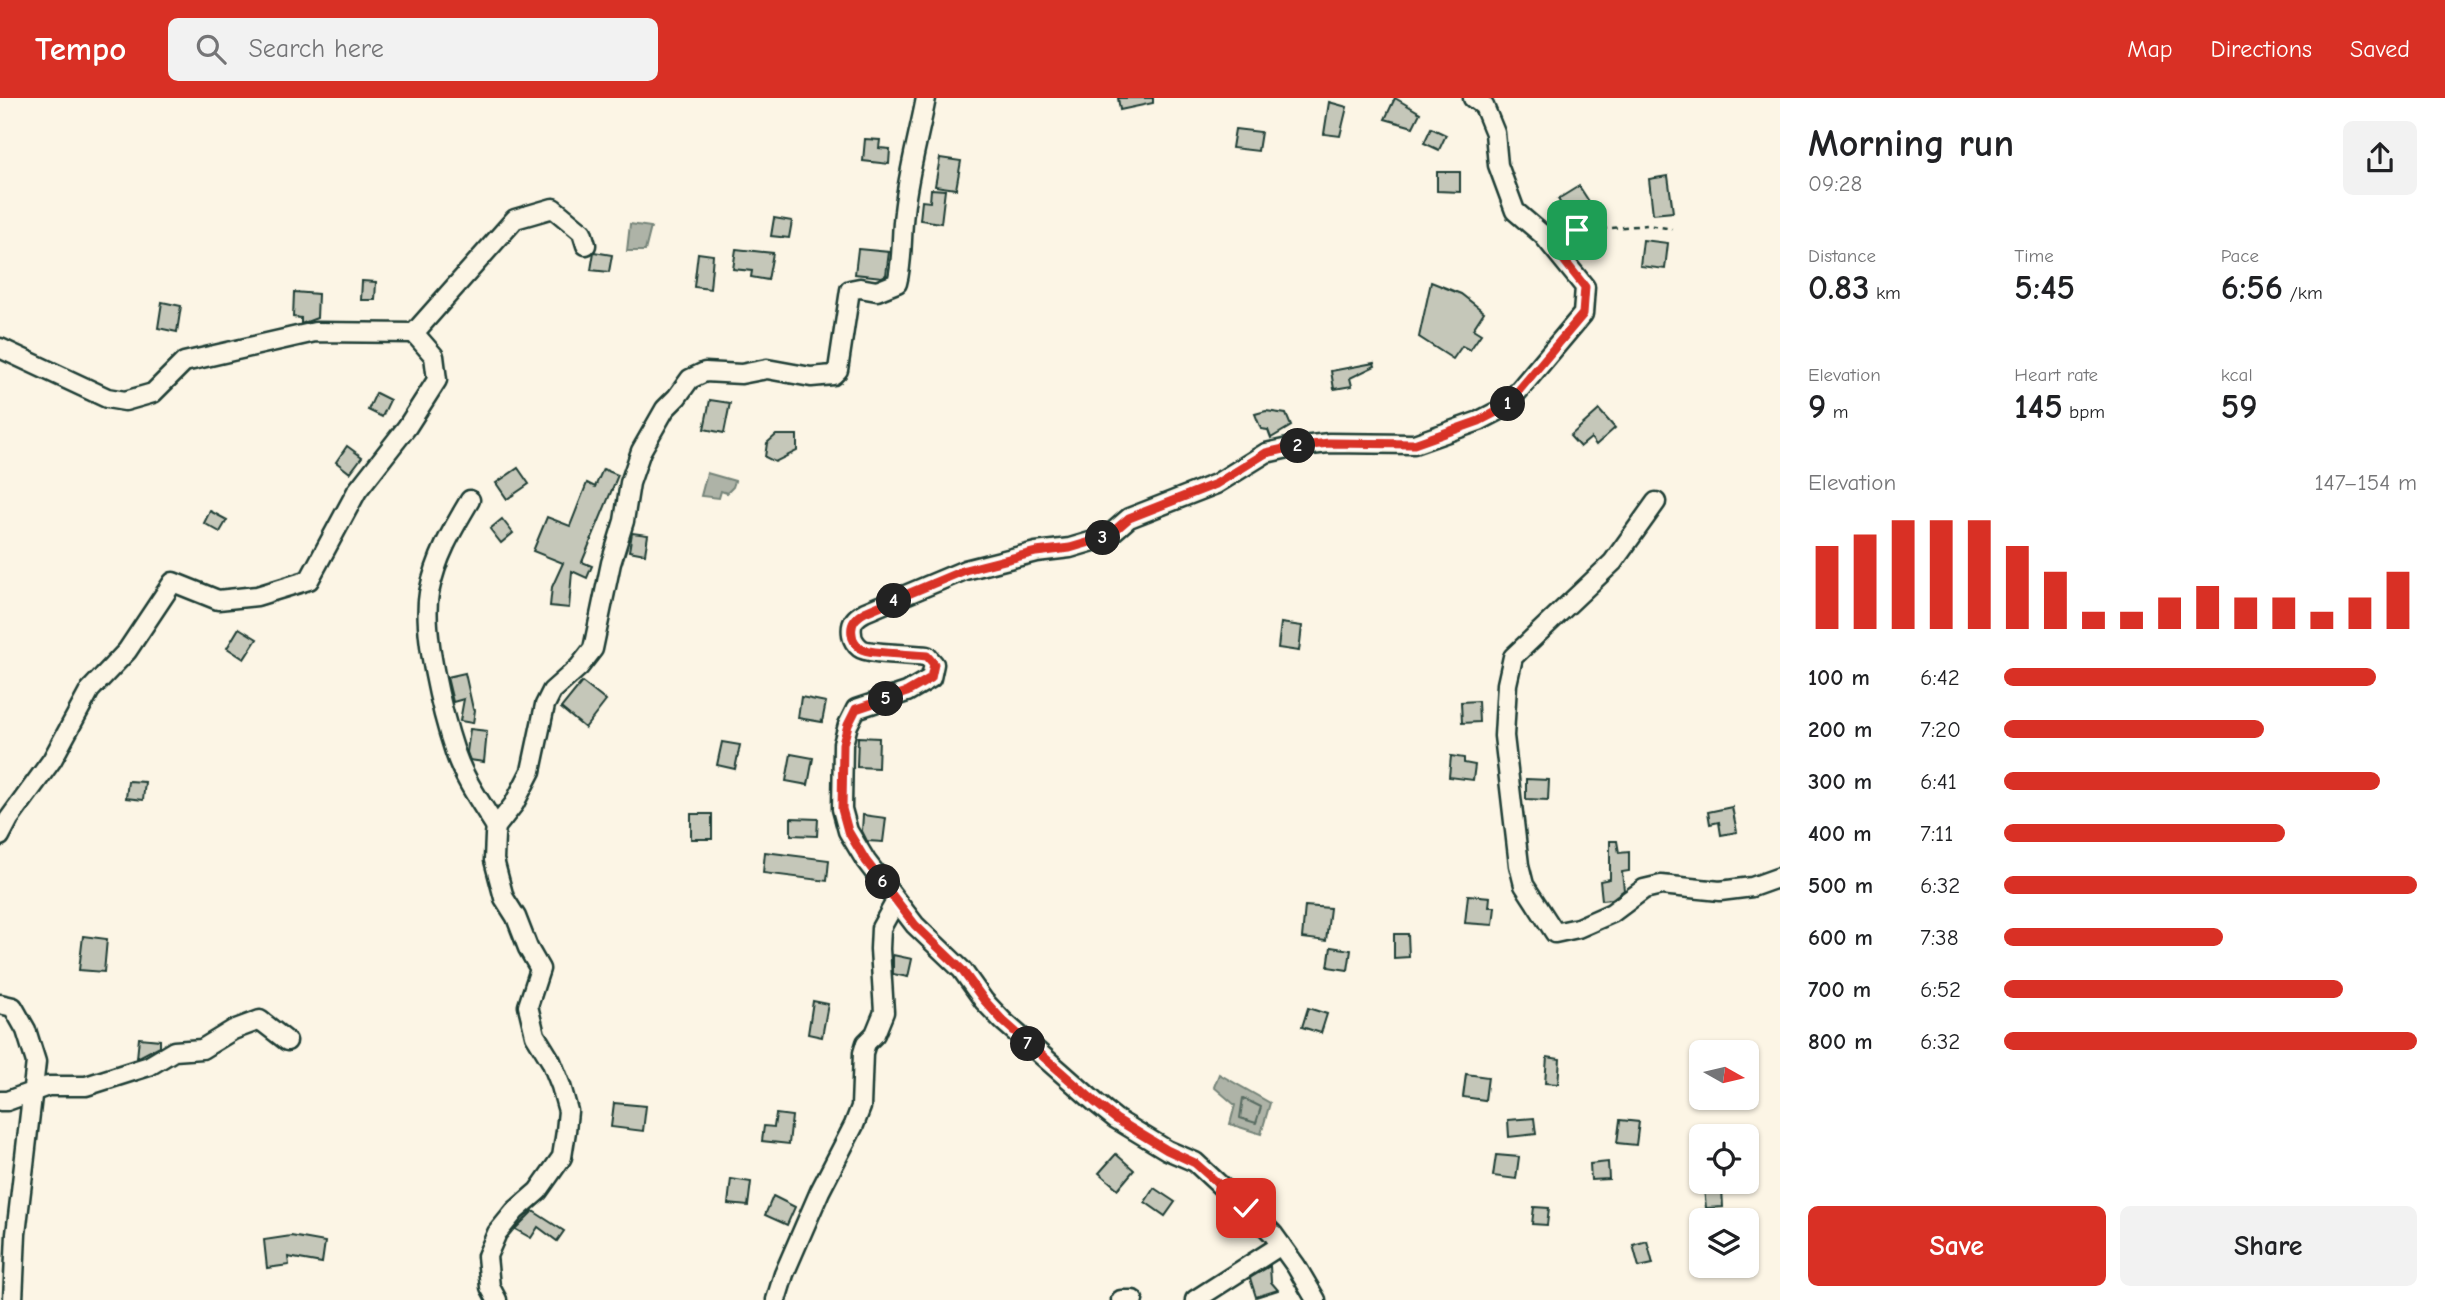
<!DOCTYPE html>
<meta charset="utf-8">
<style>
body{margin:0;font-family:"Comic Neue",sans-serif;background:#f2f2f2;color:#202124;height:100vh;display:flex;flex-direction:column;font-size:26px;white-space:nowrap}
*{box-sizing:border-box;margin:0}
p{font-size:23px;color:#757577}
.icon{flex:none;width:38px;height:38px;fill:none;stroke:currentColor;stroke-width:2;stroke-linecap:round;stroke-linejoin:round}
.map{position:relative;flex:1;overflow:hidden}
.details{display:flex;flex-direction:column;background:#fff;width:665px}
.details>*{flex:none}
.needle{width:46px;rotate:98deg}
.tools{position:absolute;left:1689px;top:942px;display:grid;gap:14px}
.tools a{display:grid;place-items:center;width:70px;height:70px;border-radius:10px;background:#fff;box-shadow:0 2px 5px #0004;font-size:35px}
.pin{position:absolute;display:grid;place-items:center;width:60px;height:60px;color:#fff;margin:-30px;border-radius:14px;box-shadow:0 4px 10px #0006}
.km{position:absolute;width:35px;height:35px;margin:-18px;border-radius:50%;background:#222;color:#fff;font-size:19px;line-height:35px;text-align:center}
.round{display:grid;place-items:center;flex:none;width:74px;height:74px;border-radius:10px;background:#f2f2f2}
.headline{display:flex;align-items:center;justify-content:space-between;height:119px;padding:0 28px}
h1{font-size:38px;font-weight:700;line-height:52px}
.stats{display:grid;grid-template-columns:repeat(3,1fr);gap:10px;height:119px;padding:7px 28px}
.stats div{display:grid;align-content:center}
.stats b{font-size:35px;font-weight:700}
.stats small{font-size:19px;font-weight:400}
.stats p{font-size:19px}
.chart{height:196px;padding:14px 28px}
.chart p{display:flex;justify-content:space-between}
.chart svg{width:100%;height:126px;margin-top:7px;stroke:#d93025;stroke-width:6}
.action{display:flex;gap:14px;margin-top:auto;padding:14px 28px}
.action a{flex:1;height:80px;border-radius:10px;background:#d93025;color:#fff;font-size:28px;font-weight:700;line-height:80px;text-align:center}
.action a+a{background:#f2f2f2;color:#202124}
ul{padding:0 28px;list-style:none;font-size:23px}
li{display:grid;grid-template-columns:112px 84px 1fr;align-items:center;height:52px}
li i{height:18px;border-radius:9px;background:#d93025}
header{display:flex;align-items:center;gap:42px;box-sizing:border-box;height:98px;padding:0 35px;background:#d93025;color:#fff}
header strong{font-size:33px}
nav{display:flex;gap:38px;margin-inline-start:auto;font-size:24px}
.search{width:490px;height:63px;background:#f2f2f2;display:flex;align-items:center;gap:18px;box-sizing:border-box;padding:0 24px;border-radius:10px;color:#757577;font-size:26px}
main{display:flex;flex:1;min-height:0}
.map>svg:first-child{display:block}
</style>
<header>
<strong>Tempo</strong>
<div class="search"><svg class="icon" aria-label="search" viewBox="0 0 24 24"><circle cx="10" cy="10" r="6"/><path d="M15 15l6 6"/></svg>Search here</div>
<nav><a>Map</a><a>Directions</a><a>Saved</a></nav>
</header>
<main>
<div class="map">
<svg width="1780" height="1202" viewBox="0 0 1780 1202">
<rect width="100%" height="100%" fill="#fcf5e5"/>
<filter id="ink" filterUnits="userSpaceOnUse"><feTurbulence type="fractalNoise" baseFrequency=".0143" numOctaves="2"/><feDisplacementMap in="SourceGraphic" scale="14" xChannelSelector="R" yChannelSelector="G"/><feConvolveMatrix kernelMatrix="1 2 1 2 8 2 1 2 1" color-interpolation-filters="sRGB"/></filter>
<g filter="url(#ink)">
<g fill="#aeb3a7" stroke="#758479" stroke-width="2">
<polygon points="630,126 651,129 645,153 627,153"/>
<polygon points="707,375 735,383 733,389 727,395 721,393 719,400 701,398"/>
<polygon points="1219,976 1270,1005 1261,1036 1230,1026 1235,1007 1214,989"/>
</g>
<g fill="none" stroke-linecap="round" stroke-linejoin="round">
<polygon stroke="#586c62" stroke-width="2" points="1243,1000 1261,1009 1256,1025 1240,1020"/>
</g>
<g fill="#c5c7b9" stroke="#1f3d34" stroke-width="2">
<polygon points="1118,0 1153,0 1153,5 1120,12"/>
<polygon points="1395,0 1420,15 1413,29 1385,21"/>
<polygon points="1329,4 1347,9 1340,38 1324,36"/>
<polygon points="1431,30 1446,37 1439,52 1424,45"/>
<polygon points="1235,31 1261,34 1258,53 1232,50"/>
<polygon points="865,41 880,42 879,50 890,51 889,66 863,63"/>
<polygon points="940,60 961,63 956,91 935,88"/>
<polygon points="1437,74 1460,74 1460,94 1437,93"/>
<polygon points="1668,78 1673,114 1653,116 1649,81"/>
<polygon points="1579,88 1590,105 1568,118 1558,101"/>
<polygon points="931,91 945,92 941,125 920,122 922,103 930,104"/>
<polygon points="774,120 792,123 789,140 771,138"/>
<polygon points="1643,142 1668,145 1665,171 1640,168"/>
<polygon points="736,151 773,155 768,182 751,179 752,173 733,171"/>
<polygon points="858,151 889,154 886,177 882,179 855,176"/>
<polygon points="594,154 612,157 609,174 591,172"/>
<polygon points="698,155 713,157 710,191 694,189"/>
<polygon points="362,183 376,184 375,202 361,202"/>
<polygon points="1431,184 1461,196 1484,214 1473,231 1481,236 1470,252 1462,248 1453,261 1419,239"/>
<polygon points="294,194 318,196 317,220 301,226 301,220 293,219"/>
<polygon points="162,204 181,208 177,234 158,230"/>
<polygon points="1374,265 1375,268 1350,280 1352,288 1334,291 1331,273"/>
<polygon points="376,295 390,302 382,319 368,312"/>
<polygon points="710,302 730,305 724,335 704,331"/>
<polygon points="1599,312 1615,330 1596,347 1591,340 1580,349 1570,338"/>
<polygon points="1266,313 1286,316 1291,328 1271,340 1268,332 1261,331 1255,316"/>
<polygon points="776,337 797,337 797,353 775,364 765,359 767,345"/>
<polygon points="347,348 362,359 350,375 336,364"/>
<polygon points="518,370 529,386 507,401 496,385"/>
<polygon points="603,371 618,377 582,464 592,468 587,480 572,473 569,510 550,508 552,489 563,465 533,453 547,419 570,428 587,385 595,389"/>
<polygon points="210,413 227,422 220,434 204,425"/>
<polygon points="502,421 513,435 501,445 490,431"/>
<polygon points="632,435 648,437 645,456 629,453"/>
<polygon points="1281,525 1302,528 1299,553 1278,550"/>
<polygon points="239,530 257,541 244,561 227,550"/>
<polygon points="465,575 473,611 475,612 473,625 460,623 464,601 453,604 447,579"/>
<polygon points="582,584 606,603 585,630 561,610"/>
<polygon points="801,599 826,604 822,624 798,620"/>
<polygon points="1478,603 1479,624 1462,625 1461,604"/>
<polygon points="470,631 487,633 484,664 470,662 469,660 467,654"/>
<polygon points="858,639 879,640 878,670 857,669"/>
<polygon points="722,644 740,647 735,671 717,667"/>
<polygon points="791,656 813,660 808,687 786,683"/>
<polygon points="1451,658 1464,660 1464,665 1475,667 1473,682 1449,679"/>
<polygon points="1526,681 1549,682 1548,702 1526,701"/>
<polygon points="128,683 145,684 143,702 126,700"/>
<polygon points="1732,709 1737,734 1721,737 1719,724 1710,726 1708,714"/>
<rect x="691" y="716" width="21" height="25"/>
<polygon points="863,717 886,720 883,744 867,743 862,733"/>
<polygon points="791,720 818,721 817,738 791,737"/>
<polygon points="1610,743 1617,743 1619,755 1629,754 1629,773 1622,774 1624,792 1612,801 1602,802 1600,783 1610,781"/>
<polygon points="765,754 829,762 827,783 763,775"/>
<polygon points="1468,797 1490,799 1489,809 1495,809 1493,827 1465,825"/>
<polygon points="1305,808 1330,810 1326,843 1302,840"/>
<polygon points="1394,836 1408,836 1409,859 1394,860"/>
<polygon points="83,838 107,841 104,874 79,872"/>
<polygon points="1331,849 1351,852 1348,872 1328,869"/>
<polygon points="893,857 912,861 908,879 893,876"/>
<polygon points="813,903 828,906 822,939 808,936"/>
<polygon points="1308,910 1327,916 1321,935 1302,929"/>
<polygon points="139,940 160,942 160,948 137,960"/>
<polygon points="1547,959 1560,961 1558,986 1545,985"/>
<polygon points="1466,976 1488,979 1485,1002 1463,999"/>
<polygon points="614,1005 646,1008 643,1033 611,1029"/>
<polygon points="776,1016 792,1018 789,1046 762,1043 764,1028 774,1029"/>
<polygon points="1534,1020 1536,1036 1509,1039 1508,1022"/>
<polygon points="1620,1022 1639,1024 1636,1047 1617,1045"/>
<polygon points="1116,1056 1134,1072 1118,1091 1099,1075"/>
<polygon points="1496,1057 1519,1059 1516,1081 1493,1078"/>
<polygon points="1608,1064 1609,1081 1591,1082 1590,1066"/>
<polygon points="731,1081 751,1084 748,1108 728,1106"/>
<polygon points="1154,1090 1175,1104 1165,1118 1145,1104"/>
<polygon points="1722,1090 1723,1109 1706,1110 1704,1091"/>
<polygon points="773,1098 795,1109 787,1127 765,1117"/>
<polygon points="1534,1109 1549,1110 1547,1127 1532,1126"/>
<polygon points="533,1113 564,1133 557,1143 538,1129 531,1140 515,1131"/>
<polygon points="291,1138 325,1144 322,1165 288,1159 289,1167 267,1170 264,1142"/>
<polygon points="1647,1143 1653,1166 1639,1169 1633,1147"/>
<polygon points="1270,1168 1271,1184 1278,1192 1256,1199 1250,1180"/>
</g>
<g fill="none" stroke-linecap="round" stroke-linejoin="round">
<g stroke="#1f3d34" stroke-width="23">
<g id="minor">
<polyline points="0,250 107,300 125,303 153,295 184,264 315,234 414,235"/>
<path d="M470 402C452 432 436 459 429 495 422 534 442 615 455 654 464 681 481 705 496 729"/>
<polyline points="1656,404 1613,464 1513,559 1507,586 1504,638 1519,767 1524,787 1555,835 1578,830 1612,815 1644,791 1661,787 1720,793 1752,789 1780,779"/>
<polyline points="0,738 9,721 52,662 90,592 127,553 173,484 218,502 257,498 309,482 357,393 407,329 437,282 434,258 414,235 515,121 553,110 582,134 586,147"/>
<polyline points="0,906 13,909 26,932 36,964 16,1136 13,1202"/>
<polyline points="0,1003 7,1003 48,988 86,988 149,968 174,953 202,951 233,932 260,922 287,943"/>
<path d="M497 1202 490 1189 487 1158 497 1135 515 1113 538 1093 562 1059 566 1033 568 1013 561 988 551 963 535 937 528 908 540 871 528 850 516 819 504 800 494 762 495 737 496 729 514 706 531 673 545 607 552 593 579 569 593 551 611 465 624 423 630 385 641 353 665 311 677 299 690 281 705 274 741 276 767 271 811 279 833 277 838 272 850 192 860 190 877 193 897 185C903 163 901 137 904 114 908 75 919 38 926 0"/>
<polyline points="776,1202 784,1176 820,1093 854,1027 861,1009 863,955 866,945 875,936 884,914 880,851 881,830 896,803"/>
<polyline points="1121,1202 1133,1202"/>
<polyline points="1195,1202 1281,1147"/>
<path d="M1316 1202 1296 1168 1273 1136 1236 1098 1223 1090 1195 1064 1167 1052 1116 1021 1096 1005 1003 923 984 903 962 872 915 827 866 763 848 733 842 711 843 646 848 627 856 611 907 594 931 580 934 566 927 558C914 556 867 556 860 550 856 547 852 541 852 536 850 524 856 519 865 514L965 472 1036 454 1070 450 1107 439 1129 420 1216 386 1266 355 1293 349 1329 345 1414 346 1479 323 1504 310 1583 216 1585 189 1543 137 1515 113 1498 67 1495 35 1484 8 1473 0"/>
</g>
</g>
<polyline stroke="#1f3d34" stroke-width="2.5" stroke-dasharray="5 5" stroke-linecap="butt" points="1566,143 1577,133 1648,127 1672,131"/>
<use href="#minor" stroke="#fcf5e5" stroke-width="18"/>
</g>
</g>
<g fill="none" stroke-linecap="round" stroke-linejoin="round" filter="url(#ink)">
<g stroke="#fff" stroke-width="14">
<path id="route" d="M1246 1110 1236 1098 1223 1090 1195 1065 1167 1052 1116 1021 1096 1005 1003 923 984 902 962 872 915 827 866 763 848 733 842 711 843 646 848 627 856 611 907 594 931 580 934 566 927 558C914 556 867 556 860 550 856 547 852 541 852 536 850 525 856 519 865 514L965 472 1036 454 1070 450 1107 439 1129 420 1216 386 1266 355 1293 349 1329 345 1414 346 1479 323 1504 310 1583 216 1585 189 1556 152 1577 132"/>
</g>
<use href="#route" stroke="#d93025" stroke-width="9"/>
</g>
</svg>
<div class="tools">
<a><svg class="needle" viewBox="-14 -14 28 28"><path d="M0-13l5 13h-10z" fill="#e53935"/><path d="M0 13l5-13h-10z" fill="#757577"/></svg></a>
<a><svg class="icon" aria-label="locate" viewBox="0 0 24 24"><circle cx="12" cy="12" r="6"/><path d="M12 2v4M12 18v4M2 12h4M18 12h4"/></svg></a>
<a><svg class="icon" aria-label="layers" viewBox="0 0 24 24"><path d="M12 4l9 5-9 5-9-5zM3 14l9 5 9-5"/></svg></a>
</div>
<div class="pin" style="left:1577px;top:132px;background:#1e9e55"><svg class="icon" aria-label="arrive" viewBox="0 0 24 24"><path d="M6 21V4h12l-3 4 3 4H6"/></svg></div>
<div class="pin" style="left:1246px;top:1110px;background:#d93025"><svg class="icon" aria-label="check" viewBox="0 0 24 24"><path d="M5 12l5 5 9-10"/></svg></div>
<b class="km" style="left:1508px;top:306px">1</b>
<b class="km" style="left:1298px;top:348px">2</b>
<b class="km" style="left:1103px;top:440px">3</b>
<b class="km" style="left:894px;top:503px">4</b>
<b class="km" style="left:886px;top:601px">5</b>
<b class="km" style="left:883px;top:784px">6</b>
<b class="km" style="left:1028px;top:946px">7</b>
</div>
<section class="details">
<div class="headline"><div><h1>Morning run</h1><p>09:28</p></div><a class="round"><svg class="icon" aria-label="share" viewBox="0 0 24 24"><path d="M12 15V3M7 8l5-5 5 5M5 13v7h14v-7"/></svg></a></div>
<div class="stats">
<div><p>Distance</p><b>0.83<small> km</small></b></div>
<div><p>Time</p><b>5:45</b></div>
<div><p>Pace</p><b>6:56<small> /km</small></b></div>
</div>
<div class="stats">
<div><p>Elevation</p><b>9<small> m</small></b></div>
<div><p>Heart rate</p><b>145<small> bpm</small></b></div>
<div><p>kcal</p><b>59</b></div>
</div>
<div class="chart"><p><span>Elevation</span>147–154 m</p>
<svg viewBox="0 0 160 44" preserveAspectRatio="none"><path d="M5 44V15M15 44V11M25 44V6M35 44V6M45 44V6M55 44V15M65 44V24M75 44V38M85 44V38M95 44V33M105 44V29M115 44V33M125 44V33M135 44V38M145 44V33M155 44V24"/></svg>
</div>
<ul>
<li><b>100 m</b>6:42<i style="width:90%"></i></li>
<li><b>200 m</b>7:20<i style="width:63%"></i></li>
<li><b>300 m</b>6:41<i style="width:91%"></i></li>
<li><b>400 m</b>7:11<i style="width:68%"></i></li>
<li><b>500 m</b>6:32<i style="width:100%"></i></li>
<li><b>600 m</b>7:38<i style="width:53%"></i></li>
<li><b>700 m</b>6:52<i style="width:82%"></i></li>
<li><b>800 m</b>6:32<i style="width:100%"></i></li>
</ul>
<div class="action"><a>Save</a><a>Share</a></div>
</section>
</main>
